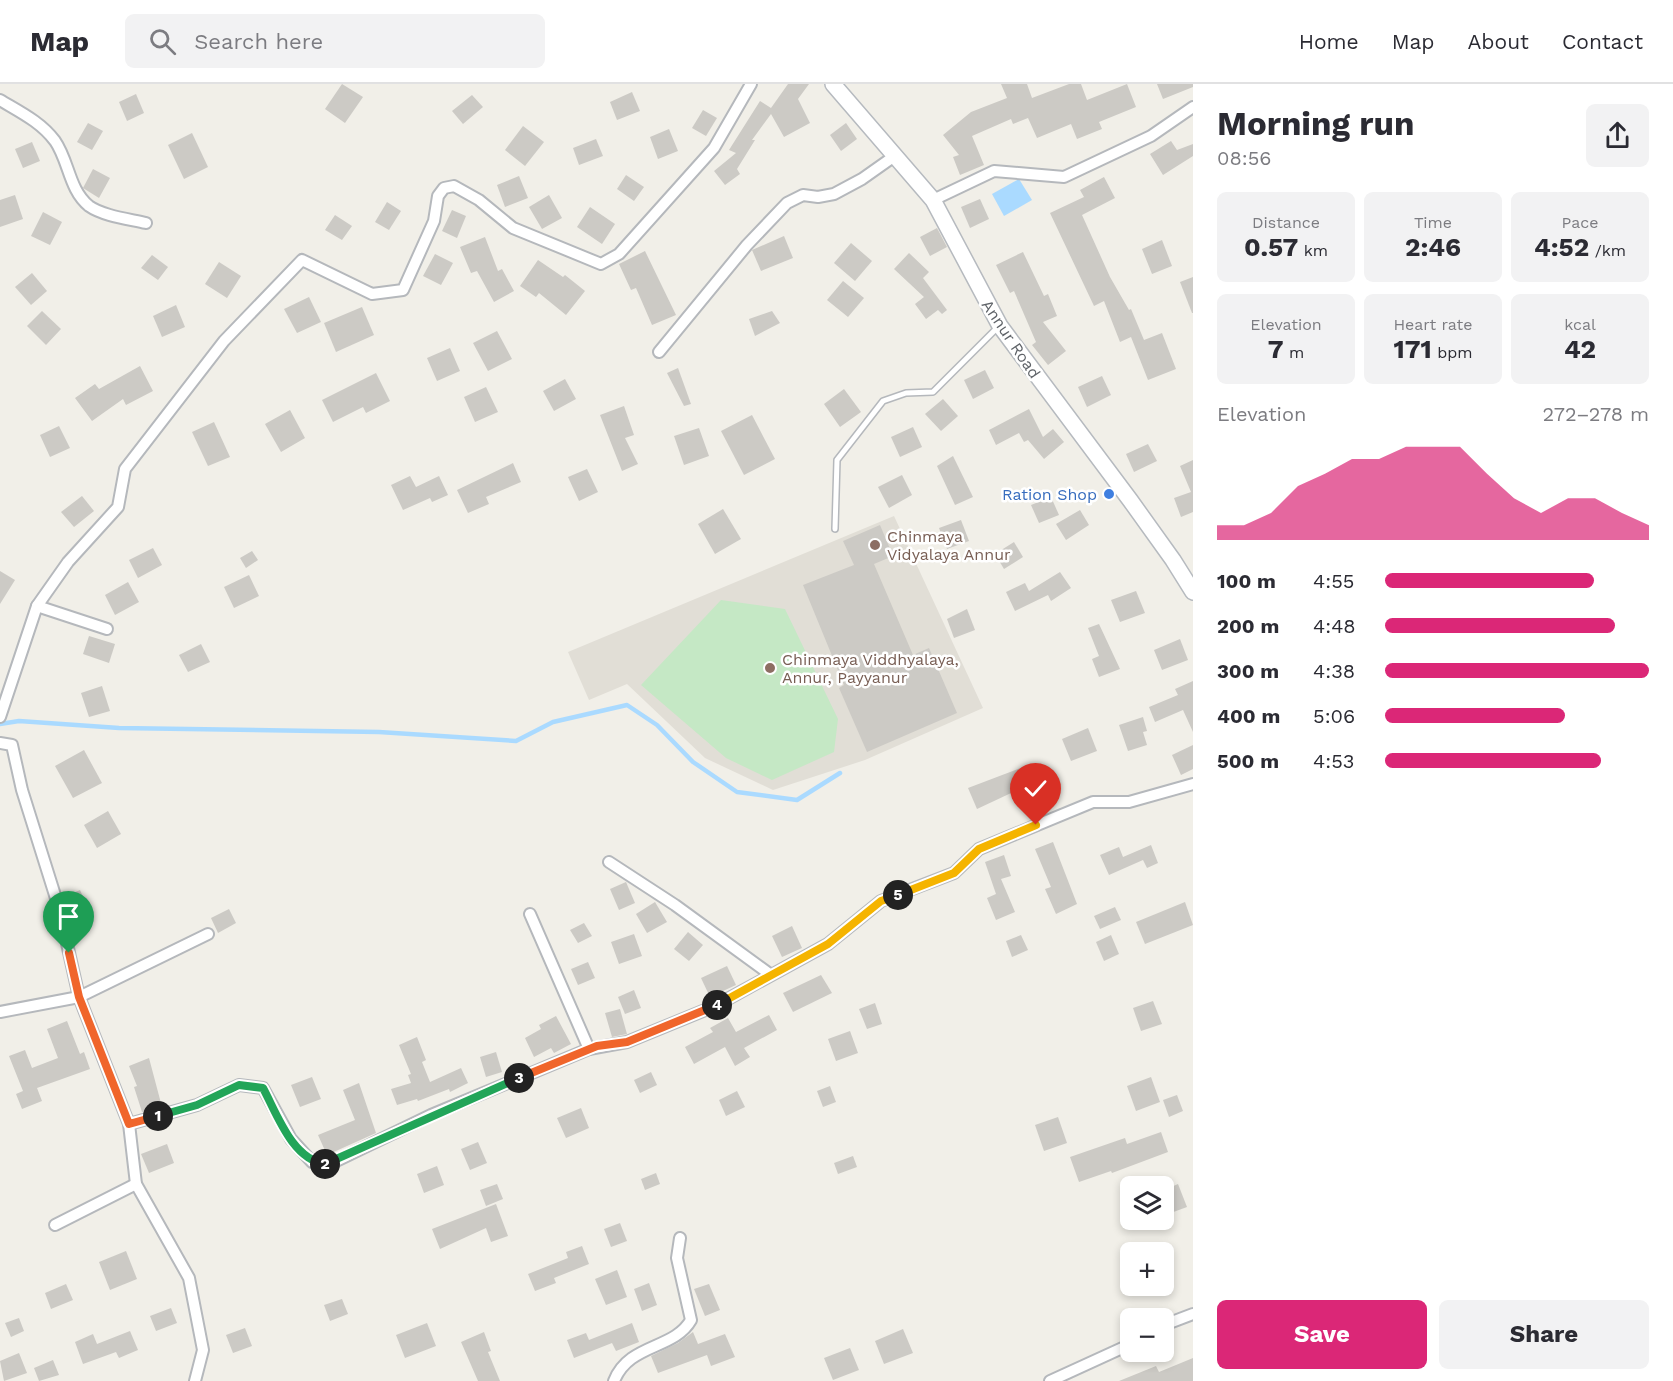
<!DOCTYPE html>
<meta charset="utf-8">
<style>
body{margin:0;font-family:"Work Sans",sans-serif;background:#f2f2f3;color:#2b2b33;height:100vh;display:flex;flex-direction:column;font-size:22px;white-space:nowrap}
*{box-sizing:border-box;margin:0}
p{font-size:20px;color:#7c7c81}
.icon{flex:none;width:33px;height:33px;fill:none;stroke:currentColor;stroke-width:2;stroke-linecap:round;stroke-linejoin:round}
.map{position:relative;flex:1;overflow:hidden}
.panel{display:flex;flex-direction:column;background:#fff;width:480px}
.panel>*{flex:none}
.fabs{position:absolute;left:1120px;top:1092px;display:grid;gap:12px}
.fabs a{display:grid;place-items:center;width:54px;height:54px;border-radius:9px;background:#fff;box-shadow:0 3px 9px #0003;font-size:30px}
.pin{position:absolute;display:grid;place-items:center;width:51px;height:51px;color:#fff;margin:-62px -26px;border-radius:50% 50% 50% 0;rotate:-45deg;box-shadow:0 0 6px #0007}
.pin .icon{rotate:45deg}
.km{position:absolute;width:30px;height:30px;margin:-15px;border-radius:50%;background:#222;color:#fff;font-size:16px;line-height:30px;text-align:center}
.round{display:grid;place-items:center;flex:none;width:63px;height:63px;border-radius:9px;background:#f2f2f3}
.headline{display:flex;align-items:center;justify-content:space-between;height:102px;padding:0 24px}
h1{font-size:33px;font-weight:700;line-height:45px}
.metrics{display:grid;grid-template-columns:repeat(3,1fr);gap:9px;height:102px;padding:6px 24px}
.metrics div{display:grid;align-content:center;border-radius:9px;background:#f2f2f3;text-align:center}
.metrics b{font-size:26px;font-weight:700}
.metrics small{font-size:16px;font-weight:400}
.metrics p{font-size:16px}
.chart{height:168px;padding:12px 24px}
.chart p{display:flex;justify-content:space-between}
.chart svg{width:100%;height:108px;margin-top:6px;fill:#db2777;opacity:.7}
.button{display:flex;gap:12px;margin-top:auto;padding:12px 24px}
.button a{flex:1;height:69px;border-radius:9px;background:#db2777;color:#fff;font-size:24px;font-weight:700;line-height:69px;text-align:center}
.button a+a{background:#f2f2f3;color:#2b2b33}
ul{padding:0 24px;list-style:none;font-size:20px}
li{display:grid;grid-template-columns:96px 72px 1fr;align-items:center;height:45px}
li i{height:15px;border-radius:8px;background:#db2777}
header{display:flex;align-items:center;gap:36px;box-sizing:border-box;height:84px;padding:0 30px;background:#fff;border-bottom:2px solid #e1e1e2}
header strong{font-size:28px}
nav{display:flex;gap:33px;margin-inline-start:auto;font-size:21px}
.search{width:420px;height:54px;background:#f2f2f3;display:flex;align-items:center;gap:15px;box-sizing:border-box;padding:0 21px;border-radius:9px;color:#7c7c81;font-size:22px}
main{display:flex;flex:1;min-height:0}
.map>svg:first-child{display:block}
</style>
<header>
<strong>Map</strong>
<div class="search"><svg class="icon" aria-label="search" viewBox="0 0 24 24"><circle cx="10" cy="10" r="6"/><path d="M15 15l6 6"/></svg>Search here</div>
<nav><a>Home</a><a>Map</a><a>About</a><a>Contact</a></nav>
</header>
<main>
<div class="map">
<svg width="1193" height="1297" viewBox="0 0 1193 1297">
<rect width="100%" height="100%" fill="#f1efe8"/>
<polygon fill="#e1ded6" points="894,432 983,624 865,676 773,706 705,674 627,600 589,616 568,568"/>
<polygon fill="#c5e8c5" points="721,516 785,525 838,635 834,668 772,696 726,674 641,601"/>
<polygon fill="#aadaff" points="1019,95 1032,116 1004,132 992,110"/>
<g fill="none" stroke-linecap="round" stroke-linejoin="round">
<polyline stroke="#aadaff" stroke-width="4.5" points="0,640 19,637 119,644 379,648 516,657 553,638 627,621 657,641 693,678 737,708 797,716 840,689"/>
</g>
<g fill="#cccac5">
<polygon points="342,0 363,13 345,39 325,25"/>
<polygon points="788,0 809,0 798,15 810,39 784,53 771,30 752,56 755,56 737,85 740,90 725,101 714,87 736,69 729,66 760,17 771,24"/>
<polygon points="1001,0 1027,0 1032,14 1069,0 1081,0 1087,16 1127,0 1136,23 1099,38 1102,45 1077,55 1071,40 1037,54 1028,34 1013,40 1011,35 972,52 984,81 960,91 953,73 959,71 943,51 971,28 1007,14"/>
<polygon points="1157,0 1193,0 1193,3 1163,15"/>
<polygon points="632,8 640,27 617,36 610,18"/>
<polygon points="136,10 144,29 127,37 119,18"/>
<polygon points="472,11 483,23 463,40 452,27"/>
<polygon points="703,26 717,34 706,52 692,44"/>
<polygon points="88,39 103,47 92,66 77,58"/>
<polygon points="846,39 857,55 841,67 830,51"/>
<polygon points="523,42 544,58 525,82 505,66"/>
<polygon points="669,45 678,67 658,75 650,53"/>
<polygon points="192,49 208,83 184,95 168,61"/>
<polygon points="596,55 603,72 579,81 573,64"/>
<polygon points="1171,57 1177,66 1193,60 1193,72 1163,91 1150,70"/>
<polygon points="32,58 40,77 23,84 15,65"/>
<polygon points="93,85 110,94 99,114 83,104"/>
<polygon points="626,91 644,103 634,117 617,105"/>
<polygon points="519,92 528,114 505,123 497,101"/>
<polygon points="1104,93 1115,114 1082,131 1110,193 1129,226 1131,225 1144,256 1162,249 1176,285 1148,296 1131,253 1120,258 1104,217 1094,222 1050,129 1084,113 1080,106"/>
<polygon points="15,111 23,135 0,143 0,116"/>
<polygon points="549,111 562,134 542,145 529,123"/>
<polygon points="980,115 989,135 970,144 961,123"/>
<polygon points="387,118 401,127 389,146 375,138"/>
<polygon points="590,123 615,140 602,160 577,143"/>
<polygon points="452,126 466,132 457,154 442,147"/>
<polygon points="43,128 62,138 50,161 31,152"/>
<polygon points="335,131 352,142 342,156 325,146"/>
<polygon points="937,144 947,163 930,172 920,153"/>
<polygon points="784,152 793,174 761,187 752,166"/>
<polygon points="485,153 498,187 502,185 514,207 494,218 477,187 471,189 460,163"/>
<polygon points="1162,156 1172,182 1152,190 1142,165"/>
<polygon points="851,159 872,177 855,197 834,179"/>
<polygon points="645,167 676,231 652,241 636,204 631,206 619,180"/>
<polygon points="1023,168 1044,212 1048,210 1057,232 1043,238 1066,267 1048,281 1032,261 1036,258 1014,207 1010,209 996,181"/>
<polygon points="909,169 929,188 923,194 947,226 942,230 938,226 926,235 915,220 924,213 894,185"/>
<polygon points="435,170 453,179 441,201 423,192"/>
<polygon points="152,171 168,183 158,196 141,184"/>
<polygon points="538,176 563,193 565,191 585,207 566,231 539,209 536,213 520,202"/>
<polygon points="219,178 241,192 227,214 205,200"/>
<polygon points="32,189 47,207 31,221 15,203"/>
<polygon points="1193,193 1193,229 1192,229 1180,198"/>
<polygon points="843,197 864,214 848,233 827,216"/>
<polygon points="309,213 321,238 297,249 284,225"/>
<polygon points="176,221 185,243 162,253 153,232"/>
<polygon points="362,223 374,251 336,268 324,239"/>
<polygon points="42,227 61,245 46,261 27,242"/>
<polygon points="772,227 780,239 755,252 749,235"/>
<polygon points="497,247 512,275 488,287 473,259"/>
<polygon points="450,264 460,287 437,297 427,274"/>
<polygon points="140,282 153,307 126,321 123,315 92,337 75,314 95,300 99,305"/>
<polygon points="678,284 691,320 684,322 667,289"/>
<polygon points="985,286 994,304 973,315 964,296"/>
<polygon points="376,289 390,317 366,329 363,323 333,338 322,316"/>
<polygon points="1102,292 1111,311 1087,323 1078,303"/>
<polygon points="565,295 576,315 554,327 543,307"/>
<polygon points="486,303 498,328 475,338 464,313"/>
<polygon points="844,305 861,328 840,343 824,320"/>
<polygon points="943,315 958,332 941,347 925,330"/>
<polygon points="624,322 634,351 625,354 638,380 622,387 600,331"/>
<polygon points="1029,325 1043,353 1053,345 1064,358 1044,375 1028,356 1024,358 1019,349 996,361 989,346"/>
<polygon points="290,326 305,354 281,368 265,340"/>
<polygon points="752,331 775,375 744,391 721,347"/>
<polygon points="214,338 230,373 208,382 192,348"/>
<polygon points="59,342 70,364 50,373 40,351"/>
<polygon points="913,343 922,363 900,373 891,353"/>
<polygon points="699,344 709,372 684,381 674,352"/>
<polygon points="1148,360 1157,377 1134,388 1126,370"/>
<polygon points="953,372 973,413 955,421 937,382"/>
<polygon points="1193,376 1193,428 1181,433 1174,414 1191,408 1180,382"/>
<polygon points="513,379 521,398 486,413 489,420 468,429 457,406"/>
<polygon points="587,385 598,408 579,417 568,393"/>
<polygon points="902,391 912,411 889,424 878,403"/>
<polygon points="410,392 416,403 439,392 448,411 432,418 430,414 403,426 391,401"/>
<polygon points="82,412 94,427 74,443 61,428"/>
<polygon points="1051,413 1059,431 1039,439 1031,421"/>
<polygon points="723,425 741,455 715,470 698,440"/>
<polygon points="1080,426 1089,441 1066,456 1056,440"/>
<polygon points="961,436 969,457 947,465 939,444"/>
<polygon points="880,441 893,472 874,480 913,571 929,564 957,629 867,668 839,604 844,601 803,501 854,481 843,457"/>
<polygon points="1014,458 1023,473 1004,485 995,470"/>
<polygon points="153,464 162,481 138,494 129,476"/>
<polygon points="252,467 258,476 246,484 240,474"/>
<polygon points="0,487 15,496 0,520"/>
<polygon points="1060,488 1071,504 1051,517 1048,511 1015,527 1006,508 1025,499 1029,507"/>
<polygon points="249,491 259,512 234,524 224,503"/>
<polygon points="128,498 139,518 115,531 105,511"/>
<polygon points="1136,507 1145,529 1120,538 1111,516"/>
<polygon points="967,525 975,546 954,554 947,535"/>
<polygon points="1099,540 1120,585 1099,593 1092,575 1099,572 1088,544"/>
<polygon points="89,552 115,560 109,579 83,570"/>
<polygon points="1180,555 1188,576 1162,586 1154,566"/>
<polygon points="201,560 210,578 188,588 179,571"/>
<polygon points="1193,597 1193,648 1183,626 1155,638 1149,623 1178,611 1175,605"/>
<polygon points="102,602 110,627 89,633 81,609"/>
<polygon points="1143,633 1147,647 1143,648 1147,661 1128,667 1119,641"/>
<polygon points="1088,644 1097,667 1071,677 1062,655"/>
<polygon points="1193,661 1193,685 1181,691 1172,671"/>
<polygon points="84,666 102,699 73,714 55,682"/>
<polygon points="1023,683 1030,700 977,725 968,704"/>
<polygon points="108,727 121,750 97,764 84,741"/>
<polygon points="1053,758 1077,820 1056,830 1045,805 1051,803 1035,765"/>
<polygon points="1151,761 1158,779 1147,784 1143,776 1109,791 1100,771 1119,763 1123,773"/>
<polygon points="1004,771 1011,792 1001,795 1015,828 996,836 987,814 996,810 985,778"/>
<polygon points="626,798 635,819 619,826 610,805"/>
<polygon points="80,806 89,827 75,833 66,812"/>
<polygon points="655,818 667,838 647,849 636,830"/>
<polygon points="1185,818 1193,841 1145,860 1136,838"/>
<polygon points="1115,823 1121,836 1100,845 1094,832"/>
<polygon points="229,825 236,839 218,849 211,834"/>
<polygon points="584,839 592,852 578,859 570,846"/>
<polygon points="792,842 802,864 782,873 772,852"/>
<polygon points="688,848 703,861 689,877 674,865"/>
<polygon points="634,850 642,872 619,880 611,858"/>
<polygon points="1021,851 1028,866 1012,873 1006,857"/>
<polygon points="1111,851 1119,870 1104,877 1096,858"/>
<polygon points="588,878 595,894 578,901 571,885"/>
<polygon points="727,882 736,901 710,913 701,894"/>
<polygon points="821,891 832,909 793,928 783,909"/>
<polygon points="634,906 641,924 625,930 618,913"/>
<polygon points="1153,917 1162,940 1141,947 1133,924"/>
<polygon points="875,919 882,940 867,945 859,925"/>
<polygon points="620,925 627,950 612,953 605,929"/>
<polygon points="769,931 777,946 744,964 750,973 735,982 725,963 694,980 685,963 713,948 710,944 728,934 736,948"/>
<polygon points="556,932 571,960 554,969 551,964 534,973 525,954 541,945 539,941"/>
<polygon points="67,937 80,970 84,968 90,985 37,1004 42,1017 22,1025 16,1010 23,1007 9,972 25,966 32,984 58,974 47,945"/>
<polygon points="850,947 858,969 836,977 828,955"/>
<polygon points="417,953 426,976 422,978 430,998 461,984 468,999 450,1008 449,1005 418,1017 417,1015 397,1021 391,1005 411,999 408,991 411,990 399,961"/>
<polygon points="496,968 502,988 486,993 480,973"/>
<polygon points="149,974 162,1023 142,1028 134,1003 137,1002 129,982"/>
<polygon points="651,988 657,1001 640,1009 634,996"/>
<polygon points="312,993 321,1015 300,1023 291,1001"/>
<polygon points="1151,993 1160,1018 1136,1027 1127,1002"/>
<polygon points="359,999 376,1049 327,1071 318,1051 355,1036 343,1006"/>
<polygon points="830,1002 836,1018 823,1023 817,1007"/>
<polygon points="737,1007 745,1023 726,1032 719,1016"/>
<polygon points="1177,1011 1183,1027 1169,1033 1163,1016"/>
<polygon points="581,1024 589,1044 566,1054 557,1034"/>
<polygon points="1058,1033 1067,1059 1044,1067 1035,1041"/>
<polygon points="1161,1048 1168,1068 1112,1089 1111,1087 1079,1098 1070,1073 1125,1054 1127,1060"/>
<polygon points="478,1058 487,1079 470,1086 461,1065"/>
<polygon points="167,1060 174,1079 149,1089 141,1070"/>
<polygon points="853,1072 857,1083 838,1090 834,1079"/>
<polygon points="437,1082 444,1101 424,1109 417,1090"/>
<polygon points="656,1089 660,1100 645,1106 641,1095"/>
<polygon points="497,1100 503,1115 486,1122 480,1106"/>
<polygon points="1178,1100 1187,1123 1168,1130 1164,1120 1164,1106"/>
<polygon points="496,1120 508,1152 491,1158 486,1144 440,1165 432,1145"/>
<polygon points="620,1139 627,1157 611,1163 604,1145"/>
<polygon points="582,1162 589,1180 554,1194 556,1199 535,1207 528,1190 568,1174 566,1168"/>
<polygon points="126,1167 137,1195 110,1206 99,1178"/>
<polygon points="617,1186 627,1213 606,1221 595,1195"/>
<polygon points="649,1199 657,1221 642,1227 634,1205"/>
<polygon points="66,1200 73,1216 51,1225 45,1209"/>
<polygon points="709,1200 720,1226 705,1232 694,1205"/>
<polygon points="342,1215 348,1230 330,1237 324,1221"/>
<polygon points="171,1224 177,1239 156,1247 150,1232"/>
<polygon points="19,1234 24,1247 11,1253 5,1239"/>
<polygon points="427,1239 436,1262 405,1274 396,1251"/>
<polygon points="632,1239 639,1258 616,1267 612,1259 574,1274 567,1256 586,1249 589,1256"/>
<polygon points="245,1244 252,1262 233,1269 226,1251"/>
<polygon points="903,1245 913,1269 884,1280 875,1257"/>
<polygon points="130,1247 138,1266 119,1274 116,1268 83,1280 75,1258 93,1250 97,1260"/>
<polygon points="484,1248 491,1267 488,1268 500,1297 478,1297 461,1258"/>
<polygon points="693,1248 698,1260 725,1250 735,1273 711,1282 707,1271 658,1289 651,1272 678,1259"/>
<polygon points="850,1264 859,1286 833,1296 824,1274"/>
<polygon points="19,1269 27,1289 4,1297 0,1277"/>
<polygon points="1193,1274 1193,1297 1119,1297 1156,1282 1159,1288"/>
<polygon points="53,1276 59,1291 39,1297 34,1284"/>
</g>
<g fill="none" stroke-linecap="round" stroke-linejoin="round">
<g stroke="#b5b8bc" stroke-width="8">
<polyline id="service" points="835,445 837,376 883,317 906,309 933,308 998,243"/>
</g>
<g stroke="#b5b8bc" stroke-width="14">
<g id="minor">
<path d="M0 16C20 28 41 38 55 57 69 77 69 106 89 122 103 132 129 135 146 139"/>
<polyline points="933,116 994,87 1064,93 1151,52 1193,23"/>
<polyline points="659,268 747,161 787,119 803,111 818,113 834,110 862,95 896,71"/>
<polyline points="37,522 107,545"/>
<polyline points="0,633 37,522 68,478 118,423 125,385 224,257 302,176 372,210 403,206 434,137 438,112 444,104 454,102 479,116 513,144 601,180 619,170 714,64 751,0"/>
<polyline points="0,659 12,661 22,706 59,824 79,913 129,1040"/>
<polyline points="609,778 675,821 771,891"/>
<polyline points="530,830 589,965"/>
<polyline points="0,928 79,913 208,850"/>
<polyline points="55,1141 136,1100"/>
<polyline points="1164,1241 1193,1230"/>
<polyline points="195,1297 203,1266 189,1194 136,1100 129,1040 197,1021 239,1001 263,1004 291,1055 312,1078 328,1081 431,1031 589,965 627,958 715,922 828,860 881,817 954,789 979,765 1093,718 1129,718 1193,700"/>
<path d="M614 1297C629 1259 674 1266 691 1236L677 1174 680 1154"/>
<polyline points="1050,1297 1131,1260"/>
</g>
</g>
<g stroke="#b6babf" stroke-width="18">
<polyline id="secondary" points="833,0 933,116 1000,242 1130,416 1173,476 1193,508"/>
</g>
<use href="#service" stroke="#fff" stroke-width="5"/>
<use href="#minor" stroke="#fff" stroke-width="10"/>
<use href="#secondary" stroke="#fff" stroke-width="15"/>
</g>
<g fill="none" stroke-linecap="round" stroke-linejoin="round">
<g stroke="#fff" stroke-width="12">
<polyline id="split-1" points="69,869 79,913 129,1040 158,1032"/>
</g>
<g stroke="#fff" stroke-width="12">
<path id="split-2" d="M158 1032 197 1021 239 1001 263 1004C277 1030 292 1075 325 1080"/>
</g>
<g stroke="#fff" stroke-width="12">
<polyline id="split-3" points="325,1080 519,994"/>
</g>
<g stroke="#fff" stroke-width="12">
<polyline id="split-4" points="519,994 597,962 627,958 717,921"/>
</g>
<g stroke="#fff" stroke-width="12">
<polyline id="split-5" points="717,921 828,860 881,817 898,811"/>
</g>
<g stroke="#fff" stroke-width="12">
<polyline id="split-6" points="898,811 954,789 979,765 1036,741"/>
</g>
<use href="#split-1" stroke="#f0652b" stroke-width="8"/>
<use href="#split-2" stroke="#22a559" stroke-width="8"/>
<use href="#split-3" stroke="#22a559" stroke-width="8"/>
<use href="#split-4" stroke="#f0652b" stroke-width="8"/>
<use href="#split-5" stroke="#f5b400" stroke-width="8"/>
<use href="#split-6" stroke="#f5b400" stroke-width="8"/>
</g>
<circle fill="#3f7fe0" stroke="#fff" stroke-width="2" cx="1109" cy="410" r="6"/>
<g fill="#8d6e63" stroke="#fff" stroke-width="2">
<circle cx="875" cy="461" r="6"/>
<circle cx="770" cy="584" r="6"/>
</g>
<g text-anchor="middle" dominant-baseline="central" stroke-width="5" stroke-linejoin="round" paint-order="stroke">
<g font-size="16" fill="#5f6368" stroke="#fff">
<text transform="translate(1011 255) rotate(56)">Annur Road</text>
</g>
<g font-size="16" fill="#366cbe" stroke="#fff" text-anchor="end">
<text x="1097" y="410">Ration Shop</text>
</g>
<g font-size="16" fill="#785e54" stroke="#fff" text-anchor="start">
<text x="887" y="452">Chinmaya<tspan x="887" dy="18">Vidyalaya Annur</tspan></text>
<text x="782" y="575">Chinmaya Viddhyalaya,<tspan x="782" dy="18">Annur, Payyanur</tspan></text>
</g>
</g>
</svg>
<div class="fabs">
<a><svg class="icon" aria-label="layers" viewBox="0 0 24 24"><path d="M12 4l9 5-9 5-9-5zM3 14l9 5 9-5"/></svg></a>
<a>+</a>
<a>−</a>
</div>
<div class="pin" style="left:69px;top:869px;background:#1e9e55"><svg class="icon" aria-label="arrive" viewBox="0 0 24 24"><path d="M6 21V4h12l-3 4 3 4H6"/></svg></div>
<div class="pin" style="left:1036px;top:741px;background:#d93025"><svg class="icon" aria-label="check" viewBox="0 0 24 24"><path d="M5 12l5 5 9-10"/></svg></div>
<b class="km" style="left:158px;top:1032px">1</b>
<b class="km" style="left:325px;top:1080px">2</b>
<b class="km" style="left:519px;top:994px">3</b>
<b class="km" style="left:717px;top:921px">4</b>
<b class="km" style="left:898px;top:811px">5</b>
</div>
<section class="panel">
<div class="headline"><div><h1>Morning run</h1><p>08:56</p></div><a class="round"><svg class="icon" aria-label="share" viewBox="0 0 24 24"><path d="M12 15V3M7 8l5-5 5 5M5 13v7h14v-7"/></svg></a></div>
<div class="metrics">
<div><p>Distance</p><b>0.57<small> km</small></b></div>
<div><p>Time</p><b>2:46</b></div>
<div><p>Pace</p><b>4:52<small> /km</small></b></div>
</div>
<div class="metrics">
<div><p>Elevation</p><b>7<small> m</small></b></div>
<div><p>Heart rate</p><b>171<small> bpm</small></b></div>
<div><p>kcal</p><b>42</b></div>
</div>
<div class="chart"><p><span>Elevation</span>272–278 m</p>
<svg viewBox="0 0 160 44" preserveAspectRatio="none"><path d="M0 44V38L10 38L20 33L30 22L40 17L50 11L60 11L70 6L80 6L90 6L100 17L110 27L120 33L130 27L140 27L150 33L160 38V44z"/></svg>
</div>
<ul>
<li><b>100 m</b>4:55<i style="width:79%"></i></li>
<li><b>200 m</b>4:48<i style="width:87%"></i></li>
<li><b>300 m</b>4:38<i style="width:100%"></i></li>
<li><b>400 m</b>5:06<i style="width:68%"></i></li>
<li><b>500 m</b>4:53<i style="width:82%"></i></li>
</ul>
<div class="button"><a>Save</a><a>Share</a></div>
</section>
</main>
